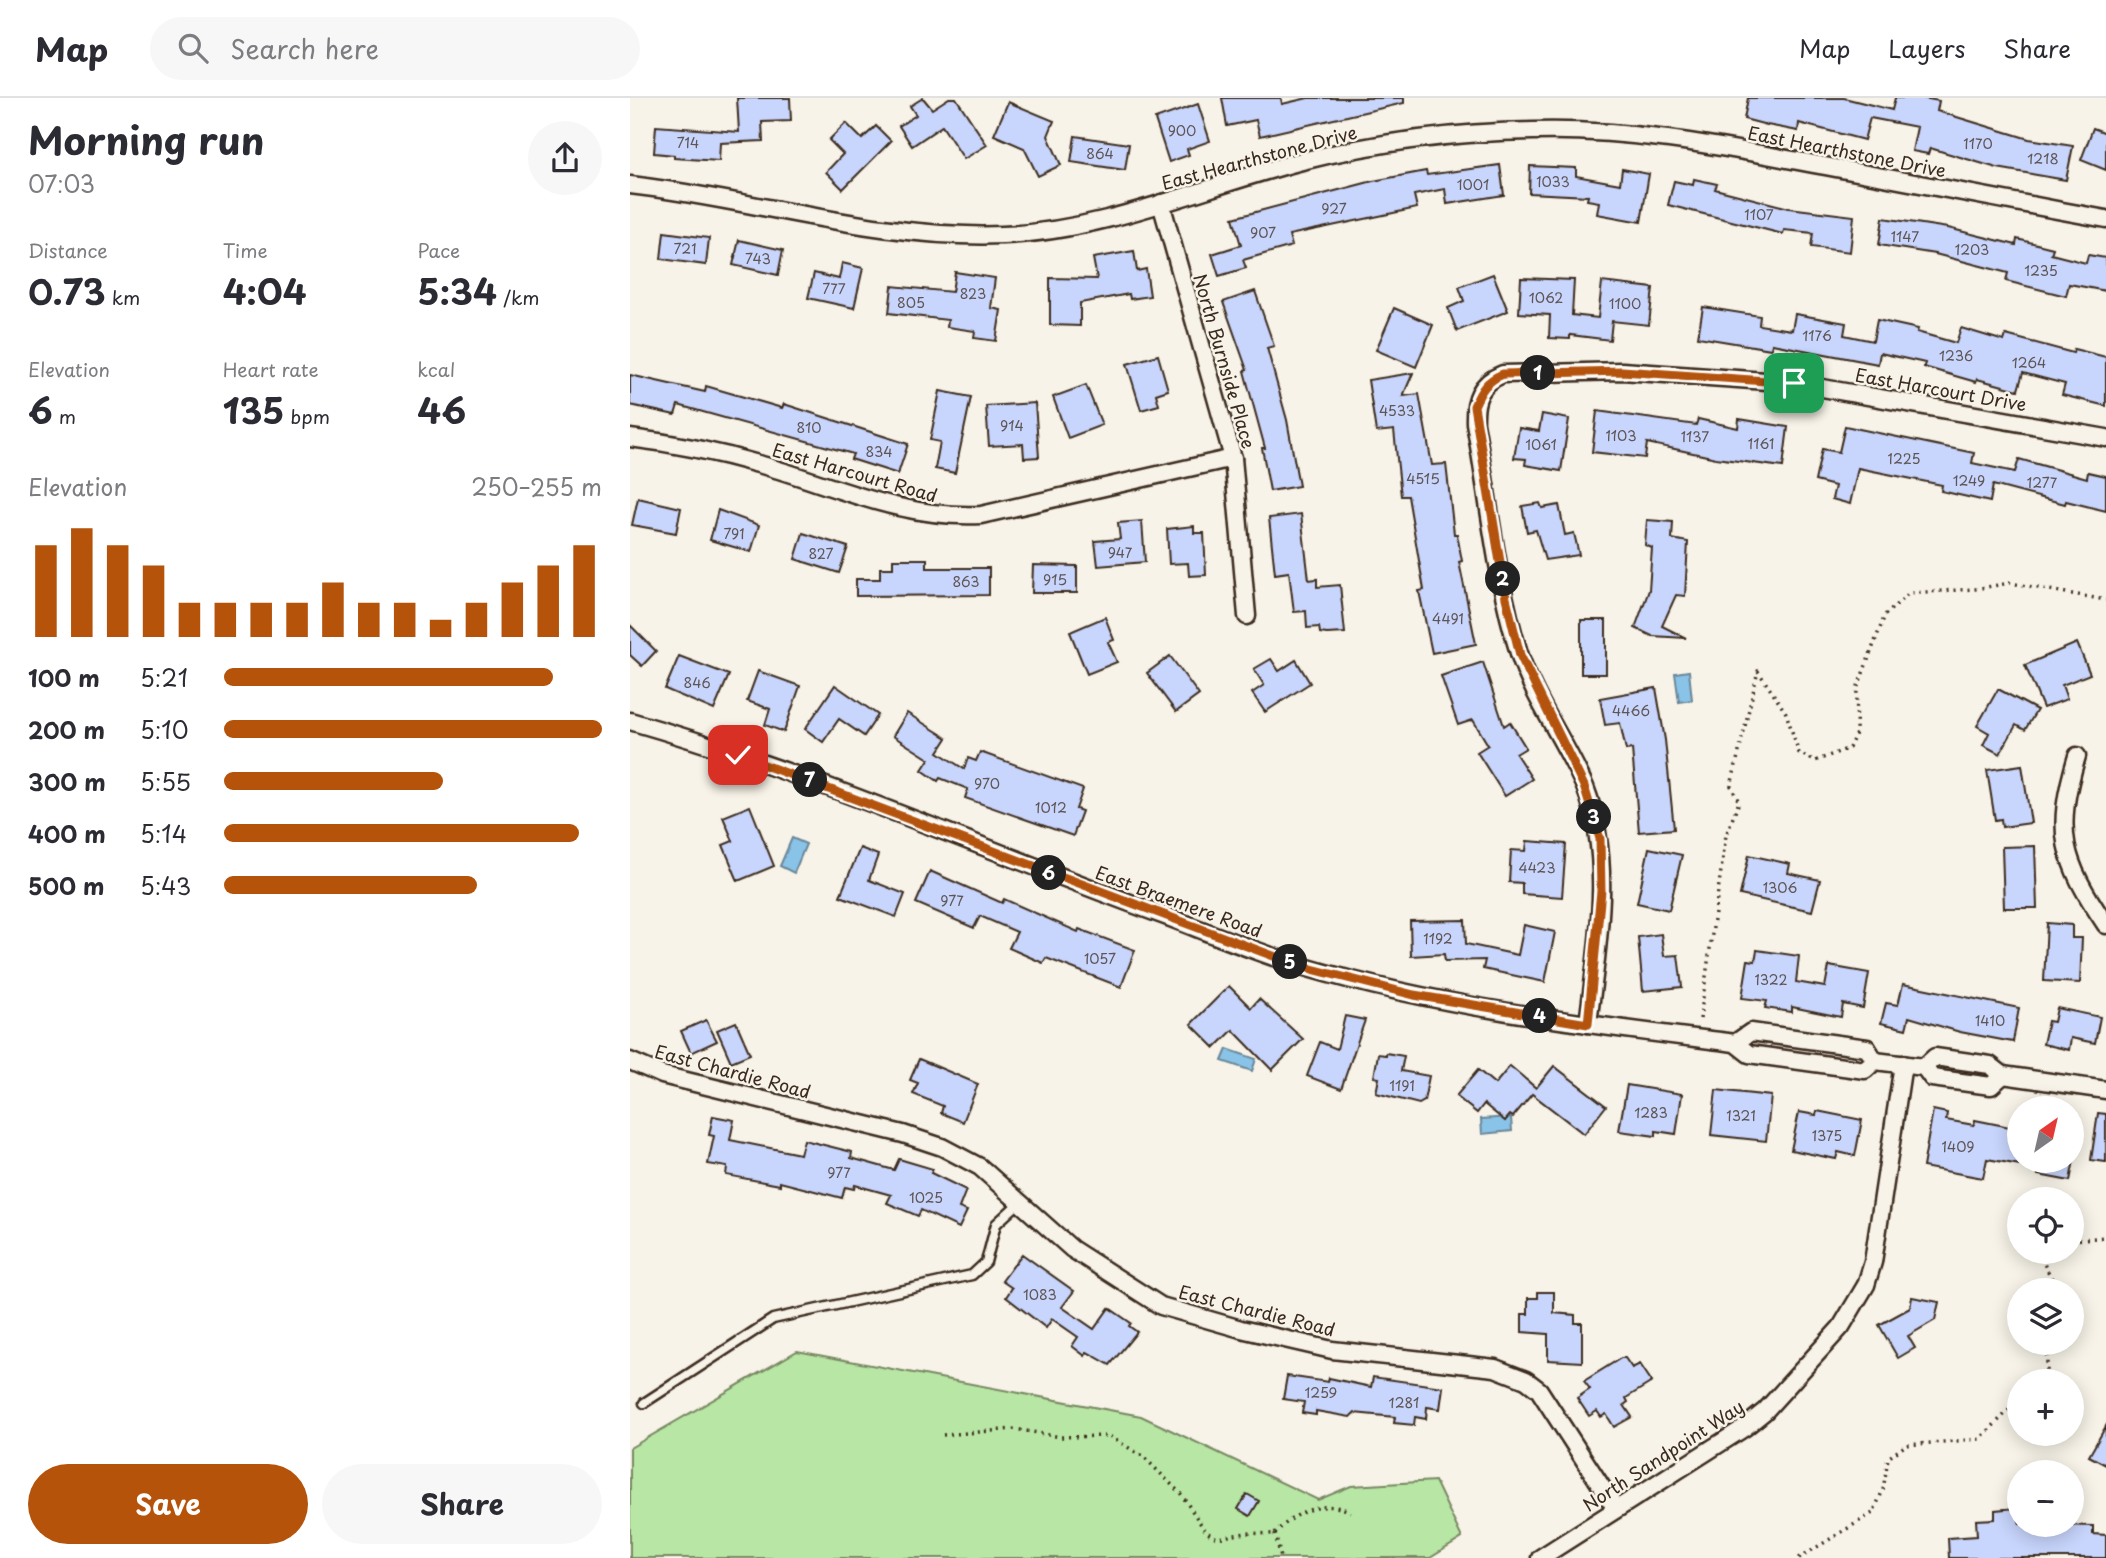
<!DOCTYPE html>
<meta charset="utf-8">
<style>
body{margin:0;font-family:"Playpen Sans",sans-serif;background:#f7f7f7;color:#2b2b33;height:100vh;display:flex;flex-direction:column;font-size:26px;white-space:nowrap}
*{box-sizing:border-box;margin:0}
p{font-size:23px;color:#7c7c81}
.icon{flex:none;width:38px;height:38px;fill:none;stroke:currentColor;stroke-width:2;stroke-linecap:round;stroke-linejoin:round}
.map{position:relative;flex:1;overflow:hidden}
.side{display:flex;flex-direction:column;background:#fff;width:630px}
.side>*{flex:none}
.needle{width:46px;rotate:34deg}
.fabs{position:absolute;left:1377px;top:998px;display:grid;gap:14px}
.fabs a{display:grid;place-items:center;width:77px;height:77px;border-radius:50%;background:#fff;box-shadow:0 4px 18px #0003;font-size:35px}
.pin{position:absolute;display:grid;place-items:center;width:60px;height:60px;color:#fff;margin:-30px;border-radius:14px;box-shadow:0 4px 10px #0006}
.km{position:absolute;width:35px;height:35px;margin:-18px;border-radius:50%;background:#222;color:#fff;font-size:19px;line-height:35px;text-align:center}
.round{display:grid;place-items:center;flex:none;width:74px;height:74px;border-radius:37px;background:#f7f7f7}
.summary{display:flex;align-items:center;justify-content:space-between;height:119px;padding:0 28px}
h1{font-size:38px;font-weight:700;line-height:52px}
.metrics{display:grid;grid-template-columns:repeat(3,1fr);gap:10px;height:119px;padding:7px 28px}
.metrics div{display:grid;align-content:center}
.metrics b{font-size:35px;font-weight:700}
.metrics small{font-size:19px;font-weight:400}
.metrics p{font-size:19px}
.chart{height:196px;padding:14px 28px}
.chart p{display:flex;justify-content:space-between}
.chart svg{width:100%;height:126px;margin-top:7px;stroke:#b45309;stroke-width:6}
.primary-button{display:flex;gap:14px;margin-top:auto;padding:14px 28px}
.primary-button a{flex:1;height:80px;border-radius:42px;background:#b45309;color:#fff;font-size:28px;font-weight:700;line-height:80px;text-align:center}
.primary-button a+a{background:#f7f7f7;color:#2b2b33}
ul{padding:0 28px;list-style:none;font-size:23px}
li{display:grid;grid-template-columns:112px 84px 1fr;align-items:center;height:52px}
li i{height:18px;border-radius:9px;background:#b45309}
header{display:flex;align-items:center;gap:42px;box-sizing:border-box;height:98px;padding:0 35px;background:#fff;border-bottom:2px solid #e1e1e2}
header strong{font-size:33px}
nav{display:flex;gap:38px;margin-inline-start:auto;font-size:24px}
.search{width:490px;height:63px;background:#f7f7f7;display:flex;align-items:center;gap:18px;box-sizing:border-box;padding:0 24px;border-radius:38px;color:#7c7c81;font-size:26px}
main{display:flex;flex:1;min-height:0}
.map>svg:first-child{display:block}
</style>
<header>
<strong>Map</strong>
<div class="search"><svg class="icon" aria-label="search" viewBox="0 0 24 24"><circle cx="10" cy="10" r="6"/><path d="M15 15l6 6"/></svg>Search here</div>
<nav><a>Map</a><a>Layers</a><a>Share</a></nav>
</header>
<main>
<section class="side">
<div class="summary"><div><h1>Morning run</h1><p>07:03</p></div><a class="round"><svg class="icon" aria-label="share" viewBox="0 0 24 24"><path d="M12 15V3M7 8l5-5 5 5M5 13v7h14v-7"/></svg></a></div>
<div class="metrics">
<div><p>Distance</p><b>0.73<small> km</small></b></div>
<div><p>Time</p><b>4:04</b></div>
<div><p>Pace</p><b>5:34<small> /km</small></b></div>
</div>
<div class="metrics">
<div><p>Elevation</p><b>6<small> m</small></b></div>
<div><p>Heart rate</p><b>135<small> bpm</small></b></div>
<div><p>kcal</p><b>46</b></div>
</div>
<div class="chart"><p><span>Elevation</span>250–255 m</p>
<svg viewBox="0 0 160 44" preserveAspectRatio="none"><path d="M5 44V12M15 44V6M25 44V12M35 44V19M45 44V32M55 44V32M65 44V32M75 44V32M85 44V25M95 44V32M105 44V32M115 44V38M125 44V32M135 44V25M145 44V19M155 44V12"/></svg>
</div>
<ul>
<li><b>100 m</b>5:21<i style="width:87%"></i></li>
<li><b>200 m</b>5:10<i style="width:100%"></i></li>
<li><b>300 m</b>5:55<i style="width:58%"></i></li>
<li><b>400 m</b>5:14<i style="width:94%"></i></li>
<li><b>500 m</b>5:43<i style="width:67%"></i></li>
</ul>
<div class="primary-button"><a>Save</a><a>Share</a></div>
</section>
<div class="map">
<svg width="1476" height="1460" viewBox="0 0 1476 1460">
<rect width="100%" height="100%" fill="#f7f3e8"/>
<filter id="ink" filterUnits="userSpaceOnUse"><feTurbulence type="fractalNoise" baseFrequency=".0143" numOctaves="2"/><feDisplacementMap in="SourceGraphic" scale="14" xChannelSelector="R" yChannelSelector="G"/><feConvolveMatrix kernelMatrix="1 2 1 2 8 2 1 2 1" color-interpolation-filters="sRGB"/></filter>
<g filter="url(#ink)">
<polygon fill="#b7e6a5" stroke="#798862" stroke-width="2" points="167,1253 511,1318 688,1402 721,1388 805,1383 832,1440 800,1460 0,1460 0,1350"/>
<g fill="#89c3e8" stroke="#6a8697" stroke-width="2">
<polygon points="1059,573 1062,602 1049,604 1045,575"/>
<polygon points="162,740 176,746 164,775 150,768"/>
<polygon points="597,951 626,961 622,973 592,963"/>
<polygon points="881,1019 882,1033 852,1036 851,1021"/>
</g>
<g fill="#c8d5fc" stroke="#3b2a1e" stroke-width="2">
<polygon points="107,0 160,0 161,23 132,24 133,43 90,45 89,63 44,60 44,57 24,55 26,28 109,34"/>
<polygon points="293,0 302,11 319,0 326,0 357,47 334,61 312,28 282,48 269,28 286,17 280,8"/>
<polygon points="592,0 651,0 652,6 678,0 774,0 774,5 630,38 626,22 597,28"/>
<polygon points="1118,0 1214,0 1262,12 1265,0 1293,0 1309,3 1307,13 1399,41 1443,48 1436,82 1367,70 1300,50 1298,56 1282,53 1287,29 1240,20 1234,42 1169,25 1168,33 1137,27 1114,21"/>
<polygon points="378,4 424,23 418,38 431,67 408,78 394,50 364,37"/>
<polygon points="568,6 580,43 557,51 559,57 539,64 525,21"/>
<polygon points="216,25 232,41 246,28 261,43 213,91 196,74 213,56 199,42"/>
<polygon points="1463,30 1476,35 1476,72 1451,62"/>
<polygon points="445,38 499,46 495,72 441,64"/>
<polygon points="870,67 874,97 817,106 815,91 784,97 787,110 659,137 662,148 613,162 616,170 589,178 582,156 611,147 603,120 743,83 796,73 797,77"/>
<polygon points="900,68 946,70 946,78 990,86 992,71 1019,76 1011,124 967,116 969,104 957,102 958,98 899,95"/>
<polygon points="1064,81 1087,86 1085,91 1159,110 1224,118 1220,154 1181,149 1183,135 1154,132 1153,136 1038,107 1044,83 1063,87"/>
<polygon points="1253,120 1318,130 1386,147 1387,141 1423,150 1421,156 1456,165 1458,157 1476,160 1476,193 1439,186 1436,198 1376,183 1378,175 1305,156 1249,147"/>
<polygon points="34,134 79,140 76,167 31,161"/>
<polygon points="109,142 153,152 148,177 103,167"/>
<polygon points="504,153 507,173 516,171 520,198 500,201 499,196 450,205 450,228 420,227 420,180 467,181 463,160"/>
<polygon points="212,165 233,170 224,210 178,200 184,175 209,181"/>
<polygon points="325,174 365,180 361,210 371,212 366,243 344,240 345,233 317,229 318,222 259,215 262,188 322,194"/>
<polygon points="863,176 878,213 827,233 818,210 834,203 829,189"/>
<polygon points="891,180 944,182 942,217 968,220 972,184 1023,190 1019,227 982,223 980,242 940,237 940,241 919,240 920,217 889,215"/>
<polygon points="625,193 644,248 637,250 657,322 669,388 640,393 632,350 635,350 614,273 617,272 593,204"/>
<polygon points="1073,209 1130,218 1129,227 1162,232 1165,216 1216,225 1214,237 1243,243 1247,222 1288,231 1287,234 1326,245 1331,230 1374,243 1376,237 1443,255 1444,251 1476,259 1476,308 1432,297 1435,286 1393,275 1388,292 1347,281 1346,284 1294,269 1295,265 1250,255 1248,266 1142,246 1141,251 1068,239"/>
<polygon points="764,210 803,227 786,269 746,252"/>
<polygon points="528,257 538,292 526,296 529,307 511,312 497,266"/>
<polygon points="783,275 773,298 789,296 802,367 816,366 824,436 827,436 832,463 829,464 846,546 802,555 789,493 794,492 778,398 771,398 764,332 746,334 738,282"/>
<polygon points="0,277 75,294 76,288 152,310 154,306 278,346 268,376 221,361 223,356 48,307 45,317 0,307"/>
<polygon points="456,287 472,327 438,340 423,299"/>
<polygon points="310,293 341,299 325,375 305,371 310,344 300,342"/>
<polygon points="405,305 409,359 394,360 393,346 359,348 356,308"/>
<polygon points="967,313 1066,327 1068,321 1108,330 1109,321 1158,329 1153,369 1086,360 1017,345 1015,360 962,354"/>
<polygon points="912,316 939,321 931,373 895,367 896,361 884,360 889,330 909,333"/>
<polygon points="1215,328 1344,355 1342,365 1385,374 1389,361 1457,380 1458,374 1476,378 1476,413 1436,403 1435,406 1363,387 1360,404 1311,393 1312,387 1228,370 1220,406 1202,401 1205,388 1185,383 1192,351 1209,354"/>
<polygon points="8,400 51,410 46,435 2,427"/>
<polygon points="910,405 912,410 929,407 935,437 944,435 949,457 915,462 906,432 897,434 892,408"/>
<polygon points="88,412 129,427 121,454 80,442"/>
<polygon points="671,416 679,482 687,481 687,489 710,487 715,535 697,536 690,535 689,529 677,530 676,513 664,514 659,474 645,476 639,420"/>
<polygon points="1017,422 1043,424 1042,441 1058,444 1055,498 1046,497 1032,528 1056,540 1022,538 1005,530 1019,492 1022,450 1015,447"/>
<polygon points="512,423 515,464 468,468 465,443 490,441 488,425"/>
<polygon points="564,428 564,435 574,435 576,477 559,478 558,465 539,466 537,431"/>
<polygon points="173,435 218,449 209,475 165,461"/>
<polygon points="263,461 297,461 297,470 359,470 359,497 226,498 226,481 250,481 250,470 263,470"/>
<polygon points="403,467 447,468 447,495 402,495"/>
<polygon points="475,519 484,542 478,544 487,564 457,576 440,534"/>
<rect x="951" y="522" width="25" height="54"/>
<polygon points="0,527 26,553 12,568 0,557"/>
<polygon points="1447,545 1460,576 1432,587 1437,601 1413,610 1395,567"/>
<polygon points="49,558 99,577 84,612 35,591"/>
<polygon points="540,558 569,597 546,614 517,575"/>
<polygon points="641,561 649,573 666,562 680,585 635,614 622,595 634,587 624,571"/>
<polygon points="853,564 874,628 880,624 896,650 886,656 902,681 875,698 847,654 858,647 843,622 828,627 811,578"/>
<polygon points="128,573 170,588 154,634 135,627 140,611 117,603"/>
<polygon points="205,587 248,617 234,638 209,621 193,644 175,631"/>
<polygon points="1026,590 1035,642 1044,731 1009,734 1002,651 996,652 990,625 975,627 970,600"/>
<polygon points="1368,591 1407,612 1395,632 1386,627 1370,656 1353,647 1359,635 1347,628"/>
<polygon points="277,615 317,640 308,654 334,671 338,660 346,663 350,654 453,691 446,711 452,713 443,738 335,700 338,691 310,680 308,683 292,672 299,661 263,638"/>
<polygon points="1392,667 1401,725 1372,729 1371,721 1365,722 1357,672"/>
<polygon points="120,708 144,768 108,783 93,747 103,743 93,719"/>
<polygon points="897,743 936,746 932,799 892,796 892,785 879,784 881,752 896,753"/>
<polygon points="1405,748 1407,810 1374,810 1372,749"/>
<polygon points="230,750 248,757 239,782 275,796 266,819 210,798"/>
<polygon points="1019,750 1052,757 1039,812 1007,805"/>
<polygon points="1119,757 1160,766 1158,775 1190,782 1182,813 1110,797"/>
<polygon points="300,773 372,805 374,801 448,834 449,831 505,852 491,889 416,860 413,865 379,850 387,834 350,818 344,830 286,805"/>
<polygon points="835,822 836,846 888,857 894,827 925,834 915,884 853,871 855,862 815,863 814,856 781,858 780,823"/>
<polygon points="1417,825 1442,827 1442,840 1452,840 1450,885 1414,883"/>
<polygon points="1031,836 1034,858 1048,857 1052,889 1013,893 1008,839"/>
<polygon points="1127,852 1169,858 1166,884 1195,889 1199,868 1239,875 1233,910 1213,906 1211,919 1162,909 1162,914 1135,910 1137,903 1112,900 1118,862 1125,863"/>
<polygon points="1273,886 1389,910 1383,944 1330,934 1279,919 1276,931 1251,925 1256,905 1268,907"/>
<polygon points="599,888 621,910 629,901 673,941 642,972 603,932 585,950 561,926"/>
<polygon points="1427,910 1470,919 1465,945 1441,940 1439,952 1413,946 1418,923 1424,924"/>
<polygon points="715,918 735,922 711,991 677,978 690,944 707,951"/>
<polygon points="76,922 87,943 61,955 51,933"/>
<polygon points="106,924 120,956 101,964 87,932"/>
<polygon points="756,955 774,958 771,973 799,978 794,1003 789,1006 746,995 749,980 744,979 748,956 756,957"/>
<polygon points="289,961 348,986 333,1024 311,1015 313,1008 283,996 288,985 280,982"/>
<polygon points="880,968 906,990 924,968 976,1008 954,1036 902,996 883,1019 880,1017 875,1023 854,1006 847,1015 826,998 848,972 865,986"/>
<polygon points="997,987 1052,996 1046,1036 1026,1033 1026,1038 989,1033"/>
<polygon points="1086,992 1141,998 1136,1043 1081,1037"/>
<polygon points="1303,1012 1317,1015 1316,1022 1344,1027 1345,1022 1390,1031 1390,1067 1357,1061 1353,1080 1293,1069"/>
<polygon points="1187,1013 1232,1022 1225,1058 1208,1054 1206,1061 1161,1052 1169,1014 1186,1017"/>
<polygon points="1468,1015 1476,1016 1476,1064 1461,1062"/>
<polygon points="83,1018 104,1022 100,1042 170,1056 174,1042 222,1054 221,1060 264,1072 269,1061 303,1071 301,1075 336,1092 329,1110 337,1113 329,1130 291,1112 288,1118 257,1105 261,1097 225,1087 224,1091 215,1089 212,1100 150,1084 150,1087 96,1077 97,1069 78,1066 84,1038 79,1037"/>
<polygon points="1411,1062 1444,1062 1440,1083 1408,1077"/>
<polygon points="392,1156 444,1193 432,1209 464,1231 479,1210 501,1225 499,1228 507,1234 480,1267 457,1254 455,1258 442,1248 448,1239 422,1221 416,1230 376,1199 382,1190 372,1183"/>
<polygon points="908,1194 924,1194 924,1215 945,1217 945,1225 952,1225 952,1264 918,1262 918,1236 892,1234 892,1216 898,1216 898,1200 908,1200"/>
<polygon points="1282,1199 1309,1204 1305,1222 1278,1238 1285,1250 1268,1260 1249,1227 1280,1210"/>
<polygon points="991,1260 995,1260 1002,1270 1010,1266 1022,1284 996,1300 998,1304 994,1307 1002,1319 984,1329 976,1316 971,1319 967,1313 959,1318 947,1300 960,1291 954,1283"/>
<polygon points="657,1278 698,1284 699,1280 741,1289 743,1279 813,1289 810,1311 797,1309 796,1321 785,1319 784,1327 764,1325 765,1319 724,1315 720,1319 686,1313 686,1317 672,1315 674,1304 653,1301"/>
<polygon points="1476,1328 1476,1367 1459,1358"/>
<polygon points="617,1396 629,1403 620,1418 608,1411"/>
<polygon points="1386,1410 1390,1426 1463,1428 1463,1436 1476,1437 1476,1460 1319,1460 1318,1440 1347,1438 1346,1422 1365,1421 1365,1412"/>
</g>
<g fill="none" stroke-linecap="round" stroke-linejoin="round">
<g stroke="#3b2a1e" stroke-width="13">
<polyline id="lane" points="14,1305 143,1221 342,1177 356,1164 366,1126 391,1103"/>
</g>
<g stroke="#3b2a1e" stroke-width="21">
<g id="street">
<path d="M0 87C124 101 247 142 373 137 476 133 574 88 672 63 748 44 825 34 903 33 1002 30 1098 50 1195 68 1288 86 1382 104 1476 121"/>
<polyline points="531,105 603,360 617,518"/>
<path d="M0 340C43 345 90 355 132 367 206 388 272 421 351 417L603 360"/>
<path d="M0 623C182 675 357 753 535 818 580 835 625 854 671 868 812 910 960 927 1105 945L1119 956 1235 972 1245 963 1294 969"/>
<path d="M1447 658C1424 734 1432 762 1476 827"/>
<path d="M958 926C967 850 984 763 955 689 936 644 904 602 889 555 866 482 859 401 845 325 844 301 850 285 873 276L992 273 1164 285 1476 340"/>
<polyline points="1105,945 1121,934 1237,950 1245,963"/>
<polyline points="0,963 32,977 273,1036 312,1049 350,1069 442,1151 531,1208 611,1231 702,1252 865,1270 896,1282 909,1292 986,1411"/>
<polyline points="1294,969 1305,959 1360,967 1373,977 1476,992"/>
<polyline points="1294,969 1302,980 1361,988 1373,977"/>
<polyline points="910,1460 1114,1330 1135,1313 1211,1229 1236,1187 1243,1164 1273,966"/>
</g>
</g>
<g stroke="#3b2a1e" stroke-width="3.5" stroke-dasharray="2 5" stroke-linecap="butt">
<polyline points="1070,921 1096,737 1109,704 1101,688 1128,573 1156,615 1169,655 1185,663 1219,650 1226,635 1227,591 1255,517 1279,495 1345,491 1380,485 1476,502"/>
<polyline points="1442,1142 1476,1139"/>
<polyline points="1416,1153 1414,1166 1428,1192"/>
<polyline points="1408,1283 1417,1274 1417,1244"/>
<polyline points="313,1337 385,1331 431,1339 479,1338 514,1359 551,1396 576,1434 587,1440 616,1435 645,1436"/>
<path d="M645 1436C662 1415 696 1400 720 1414"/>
<polyline points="645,1436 651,1460"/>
<polyline points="1169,1460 1243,1415 1253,1392 1258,1360 1276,1347 1350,1341 1390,1301"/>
</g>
<use href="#lane" stroke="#f7f3e8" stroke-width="8"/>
<use href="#street" stroke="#f7f3e8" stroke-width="16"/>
</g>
</g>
<g fill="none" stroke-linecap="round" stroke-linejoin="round" filter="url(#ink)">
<g stroke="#fff" stroke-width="14">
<path id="route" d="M108 657 670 868 784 897 958 926 971 793 970 741 954 688 890 557 876 500 844 308C851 292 856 283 873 276L992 273 1164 285"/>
</g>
<use href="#route" stroke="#b45309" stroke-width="9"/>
</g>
<g text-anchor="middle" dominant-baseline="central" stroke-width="5" stroke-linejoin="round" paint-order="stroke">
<g font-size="14" fill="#5e5556">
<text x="552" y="32">900</text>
<text x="58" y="44">714</text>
<text x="1348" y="45">1170</text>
<text x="470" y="55">864</text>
<text x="1413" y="60">1218</text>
<text x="923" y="83">1033</text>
<text x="843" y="86">1001</text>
<text x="704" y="110">927</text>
<text x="1129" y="116">1107</text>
<text x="633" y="134">907</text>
<text x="1275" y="138">1147</text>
<text x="55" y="150">721</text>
<text x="1342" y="151">1203</text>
<text x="128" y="160">743</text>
<text x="1411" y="172">1235</text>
<text x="204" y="190">777</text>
<text x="343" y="195">823</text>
<text x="916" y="199">1062</text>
<text x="281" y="204">805</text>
<text x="995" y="205">1100</text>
<text x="1187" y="237">1176</text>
<text x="1326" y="257">1236</text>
<text x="1399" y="264">1264</text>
<text x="767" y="312">4533</text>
<text x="382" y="327">914</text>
<text x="179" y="329">810</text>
<text x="991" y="337">1103</text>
<text x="1065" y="338">1137</text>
<text x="1131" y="345">1161</text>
<text x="911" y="346">1061</text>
<text x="249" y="353">834</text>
<text x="1274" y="360">1225</text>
<text x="793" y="380">4515</text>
<text x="1339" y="382">1249</text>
<text x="1412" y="384">1277</text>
<text x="104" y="435">791</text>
<text x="490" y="454">947</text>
<text x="191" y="455">827</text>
<text x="425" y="481">915</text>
<text x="336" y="483">863</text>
<text x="818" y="520">4491</text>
<text x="67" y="584">846</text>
<text x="1001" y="612">4466</text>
<text x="357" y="685">970</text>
<text x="421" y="709">1012</text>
<text x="907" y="769">4423</text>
<text x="1150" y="789">1306</text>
<text x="322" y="802">977</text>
<text x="808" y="840">1192</text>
<text x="470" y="860">1057</text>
<text x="1141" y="881">1322</text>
<text x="1360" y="922">1410</text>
<text x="772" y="987">1191</text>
<text x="1021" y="1014">1283</text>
<text x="1111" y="1017">1321</text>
<text x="1197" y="1037">1375</text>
<text x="1328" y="1048">1409</text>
<text x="209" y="1074">977</text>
<text x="296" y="1099">1025</text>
<text x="410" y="1196">1083</text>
<text x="691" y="1294">1259</text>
<text x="774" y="1304">1281</text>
</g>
<g font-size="18" fill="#3b2a1e" stroke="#f7f3e8">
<text transform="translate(1217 53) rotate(11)">East Hearthstone Drive</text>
<text transform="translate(629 59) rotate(-15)">East Hearthstone Drive</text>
<text transform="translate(595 263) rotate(74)">North Burnside Place</text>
<text transform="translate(1311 291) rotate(10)">East Harcourt Drive</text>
<text transform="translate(225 374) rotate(16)">East Harcourt Road</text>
<text transform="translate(549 803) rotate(20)">East Braemere Road</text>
<text transform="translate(103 973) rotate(15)">East Chardie Road</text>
<text transform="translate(627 1212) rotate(14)">East Chardie Road</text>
<text transform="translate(1033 1357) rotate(-33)">North Sandpoint Way</text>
</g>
</g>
</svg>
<div class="fabs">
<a><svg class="needle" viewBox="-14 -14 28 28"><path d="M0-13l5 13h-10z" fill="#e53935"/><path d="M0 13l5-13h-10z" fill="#7c7c81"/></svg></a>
<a><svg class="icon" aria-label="locate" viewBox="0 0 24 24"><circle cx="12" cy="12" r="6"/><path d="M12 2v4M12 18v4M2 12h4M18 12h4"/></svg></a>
<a><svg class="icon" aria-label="layers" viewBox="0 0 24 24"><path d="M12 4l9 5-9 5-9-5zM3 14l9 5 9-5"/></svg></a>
<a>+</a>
<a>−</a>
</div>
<div class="pin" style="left:1164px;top:285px;background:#1e9e55"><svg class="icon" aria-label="arrive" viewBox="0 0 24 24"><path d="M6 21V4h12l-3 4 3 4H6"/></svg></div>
<div class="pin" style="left:108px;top:657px;background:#d93025"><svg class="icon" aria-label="check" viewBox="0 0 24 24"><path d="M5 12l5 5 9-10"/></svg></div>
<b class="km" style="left:908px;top:275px">1</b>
<b class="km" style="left:873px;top:481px">2</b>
<b class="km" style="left:964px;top:719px">3</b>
<b class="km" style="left:910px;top:918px">4</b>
<b class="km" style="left:660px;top:864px">5</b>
<b class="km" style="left:419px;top:775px">6</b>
<b class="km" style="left:180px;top:682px">7</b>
</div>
</main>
